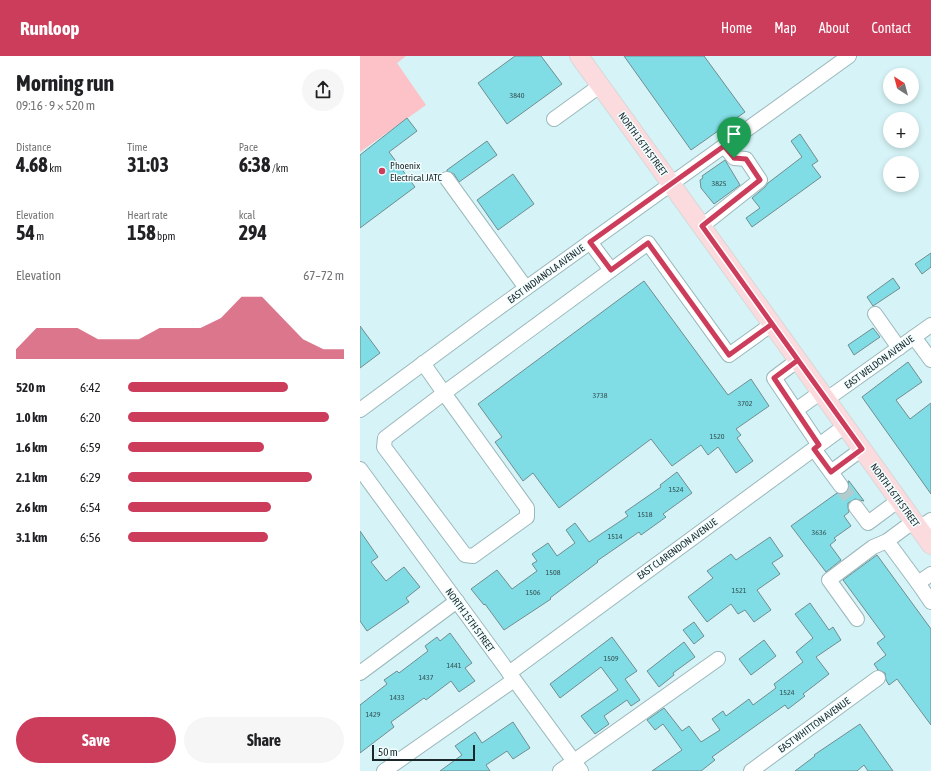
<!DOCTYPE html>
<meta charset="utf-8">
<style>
body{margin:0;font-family:"Asap Condensed",sans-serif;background:#f6f6f6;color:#202124;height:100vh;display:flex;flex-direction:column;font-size:15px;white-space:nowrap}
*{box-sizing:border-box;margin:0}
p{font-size:13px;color:#757577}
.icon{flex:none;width:22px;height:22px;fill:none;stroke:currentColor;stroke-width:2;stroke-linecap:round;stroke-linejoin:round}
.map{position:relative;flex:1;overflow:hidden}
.drawer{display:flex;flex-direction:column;background:#fff;width:360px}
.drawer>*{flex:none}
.needle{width:26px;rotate:324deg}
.buttons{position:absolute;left:523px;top:12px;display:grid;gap:8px}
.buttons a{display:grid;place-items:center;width:36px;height:36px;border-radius:50%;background:#fff;box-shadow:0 2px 6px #0003;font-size:20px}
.scale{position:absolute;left:12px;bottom:10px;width:103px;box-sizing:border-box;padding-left:4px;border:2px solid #1b2628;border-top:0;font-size:11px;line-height:14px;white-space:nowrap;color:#1b2628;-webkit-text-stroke:3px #f1feff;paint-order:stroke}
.pin{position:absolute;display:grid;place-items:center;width:34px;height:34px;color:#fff;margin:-41px -17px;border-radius:50% 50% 50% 0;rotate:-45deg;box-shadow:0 0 4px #0007}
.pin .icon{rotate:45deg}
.round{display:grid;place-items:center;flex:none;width:42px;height:42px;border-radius:21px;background:#f6f6f6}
.overview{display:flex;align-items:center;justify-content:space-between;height:68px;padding:0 16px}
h1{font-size:22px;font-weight:700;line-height:30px}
.figures{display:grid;grid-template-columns:repeat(3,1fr);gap:6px;height:68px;padding:4px 16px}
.figures div{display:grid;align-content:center}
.figures b{font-size:20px;font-weight:700}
.figures small{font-size:11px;font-weight:400}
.figures p{font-size:11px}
.chart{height:112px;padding:8px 16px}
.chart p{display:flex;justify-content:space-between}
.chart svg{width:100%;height:72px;margin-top:4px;fill:#cc3d5c;opacity:.7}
.primary-button{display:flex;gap:8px;margin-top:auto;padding:8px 16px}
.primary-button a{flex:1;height:46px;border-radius:24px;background:#cc3d5c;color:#fff;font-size:16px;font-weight:700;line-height:46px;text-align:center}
.primary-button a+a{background:#f6f6f6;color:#202124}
ul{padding:0 16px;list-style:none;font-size:13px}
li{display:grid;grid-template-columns:64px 48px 1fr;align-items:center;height:30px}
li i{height:10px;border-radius:5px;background:#cc3d5c}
header{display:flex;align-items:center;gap:24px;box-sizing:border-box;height:56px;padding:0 20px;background:#cc3d5c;color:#fff}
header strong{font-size:19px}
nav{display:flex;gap:22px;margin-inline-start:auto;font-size:14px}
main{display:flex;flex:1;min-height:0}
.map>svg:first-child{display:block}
</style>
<header>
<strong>Runloop</strong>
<nav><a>Home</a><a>Map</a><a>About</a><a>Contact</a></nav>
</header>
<main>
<section class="drawer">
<div class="overview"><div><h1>Morning run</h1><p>09:16 · 9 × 520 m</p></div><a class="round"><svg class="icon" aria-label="share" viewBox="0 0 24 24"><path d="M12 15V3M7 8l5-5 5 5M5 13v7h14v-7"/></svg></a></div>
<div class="figures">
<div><p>Distance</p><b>4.68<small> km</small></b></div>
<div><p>Time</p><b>31:03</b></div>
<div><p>Pace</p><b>6:38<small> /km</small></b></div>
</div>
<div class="figures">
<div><p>Elevation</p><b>54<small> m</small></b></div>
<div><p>Heart rate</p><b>158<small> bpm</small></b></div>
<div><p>kcal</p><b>294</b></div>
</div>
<div class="chart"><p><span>Elevation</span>67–72 m</p>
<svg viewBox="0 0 160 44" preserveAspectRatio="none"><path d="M0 44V38L10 25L20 25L30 25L40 32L50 32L60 32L70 25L80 25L90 25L100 19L110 6L120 6L130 19L140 32L150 38L160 38V44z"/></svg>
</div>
<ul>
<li><b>520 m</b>6:42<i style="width:74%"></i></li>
<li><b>1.0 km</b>6:20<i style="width:93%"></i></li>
<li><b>1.6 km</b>6:59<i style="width:63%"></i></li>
<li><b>2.1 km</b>6:29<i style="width:85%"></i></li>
<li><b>2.6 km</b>6:54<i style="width:66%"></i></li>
<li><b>3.1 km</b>6:56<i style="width:65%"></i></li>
</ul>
<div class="primary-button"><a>Save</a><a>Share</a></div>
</section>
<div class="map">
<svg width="571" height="715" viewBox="0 0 571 715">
<rect width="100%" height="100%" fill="#d6f4f7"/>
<polygon fill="#fcc2c7" points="0,0 46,0 37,7 66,49 0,96"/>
<g fill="#80dde5" stroke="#718d90">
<polygon points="155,0 181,0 202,28 147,68 118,27"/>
<polygon points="264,0 344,0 385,56 331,94"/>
<polygon points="47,62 57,75 29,96 55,131 0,172 0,99"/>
<polygon points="440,78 458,105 452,109 461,121 392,171 386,162 400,152 392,142 405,131 408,127 442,101 431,85"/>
<polygon points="127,85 137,99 99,126 94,118 87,115 87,114"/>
<polygon points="365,104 380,129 354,148 341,132 340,124 343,122 342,120"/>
<polygon points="153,118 174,148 138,174 117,144"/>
<polygon points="571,197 571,211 562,218 555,208"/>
<polygon points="533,222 540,232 513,250 507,241"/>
<polygon points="284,225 368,339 391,323 409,350 376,373 381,379 377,382 393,405 376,417 358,391 348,399 341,389 312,410 291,383 199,452 173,417 163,425 135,386 142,381 118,348"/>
<polygon points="0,270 20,297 0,312"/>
<polygon points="513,272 520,281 494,299 488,289"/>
<polygon points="548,306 562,326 536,344 550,363 571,347 571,438 502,341"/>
<polygon points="317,416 332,437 303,458 306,461 281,479 279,476 237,505 238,506 190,542 191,543 144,574 125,548 124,549 111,533 137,514 152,533 177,515 172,508 177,505 172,498 188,487 197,500 215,487 206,474 215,467 229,486 268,460 265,456 301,431 300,429"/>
<polygon points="488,425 489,425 504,445 495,443 488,447 488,452 489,456 484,460 491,470 474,482 476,484 470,489 481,504 466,516 431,470 477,437 482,438 486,437 489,433"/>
<polygon points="0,475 18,501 11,506 26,525 44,511 60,531 46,542 49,546 7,575 0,565"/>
<polygon points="410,481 423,500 412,507 420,518 397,534 411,554 394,566 385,554 378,558 371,548 347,566 328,541 353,522 347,515 371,498 376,504"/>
<polygon points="517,499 571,573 571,669 537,623 529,629 526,624 525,617 518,614 514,608 526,599 517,587 525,581 483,524"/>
<polygon points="450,547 469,574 473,571 481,584 456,601 469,618 443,638 445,640 428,653 425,649 352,701 355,704 341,715 292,715 322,694 303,668 295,674 287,664 304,652 322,675 329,670 341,686 360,674 352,663 363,655 366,660 389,643 393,649 416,632 414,628 443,606 436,596 453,582 435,558"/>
<polygon points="334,566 344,580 334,588 323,574"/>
<polygon points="90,577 112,607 105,612 115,625 99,636 91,625 66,644 64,642 31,666 34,671 0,697 0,649 27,628 24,624 37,615 39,617 68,595 65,590 77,581 80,585"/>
<polygon points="252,581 277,615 265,623 280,644 271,650 267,644 244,660 249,668 235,678 221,660 258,634 241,611 200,642 190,628"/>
<polygon points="404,584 416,600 391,619 379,603"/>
<polygon points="324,586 335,601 313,617 314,619 299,631 287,615"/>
<polygon points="153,666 170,692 153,703 147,695 126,709 130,715 80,715 102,699 95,690 115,676 122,687"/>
<polygon points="500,668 533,715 508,715 504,709 497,715 435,715 455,700 454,699"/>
</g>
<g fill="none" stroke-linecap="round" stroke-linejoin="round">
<polyline stroke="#b1cbce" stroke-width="14" stroke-dasharray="14 7" stroke-linecap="butt" points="481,430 496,451"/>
<g stroke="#9bb8bb" stroke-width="16">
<g id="minor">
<polyline points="194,63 241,29"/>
<polyline points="87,123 166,232"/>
<polyline points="342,170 400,124 386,103 374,102 364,90"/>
<polyline points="230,186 251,214"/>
<polyline points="515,258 539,292"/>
<polyline points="554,281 571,304"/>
<polyline points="438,304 414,322 459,389"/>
<polyline points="63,307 84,337 288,187 369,299 412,268"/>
<polygon points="84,337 167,452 167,461 113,500 105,499 24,391 25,382"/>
<polyline points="467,343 571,269"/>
<polyline points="0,354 126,261 489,0"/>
<polyline points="436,354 461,336"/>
<polyline points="454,393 481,430"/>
<polyline points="0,413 221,715"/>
<polyline points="471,416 502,393"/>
<polyline points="496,451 508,467 539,444"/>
<polyline points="554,465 527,485 558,527 571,518"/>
<polyline points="559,472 571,464"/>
<polyline points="558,527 571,546"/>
<polyline points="497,563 469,524 513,491 527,485"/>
<polyline points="0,617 97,545"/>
<polyline points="149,617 485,370"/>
<polyline points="24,715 154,624"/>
<polyline points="200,715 358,603"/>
<polyline points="391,715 518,622"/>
</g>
</g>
<g stroke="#d6d8d8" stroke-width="20">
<polyline id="major" points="219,0 571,489"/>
</g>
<use href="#minor" stroke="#fff" stroke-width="14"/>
<use href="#major" stroke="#fbdbde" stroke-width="18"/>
</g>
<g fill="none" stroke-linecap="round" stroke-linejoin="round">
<g stroke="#fff" stroke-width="8">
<polyline id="route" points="374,102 386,103 400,124 342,170 438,304 414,322 459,389 454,393 471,416 502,393 412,268 369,299 288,187 251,214 230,186 364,90 374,102"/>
</g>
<use href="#route" stroke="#cc3d5c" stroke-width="5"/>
</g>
<circle fill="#cc3d5c" stroke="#f1feff" stroke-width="1.5" cx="22" cy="115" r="4"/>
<g text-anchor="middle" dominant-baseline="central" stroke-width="3" stroke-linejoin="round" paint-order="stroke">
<g font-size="8" fill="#345457">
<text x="157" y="39">3840</text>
<text x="359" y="127">3825</text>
<text x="240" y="339">3738</text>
<text x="385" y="347">3702</text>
<text x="357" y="380">1520</text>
<text x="316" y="433">1524</text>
<text x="285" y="458">1518</text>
<text x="459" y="476">3636</text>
<text x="255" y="480">1514</text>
<text x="193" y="516">1508</text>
<text x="379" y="534">1521</text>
<text x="173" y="536">1506</text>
<text x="251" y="602">1509</text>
<text x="94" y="609">1441</text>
<text x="66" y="621">1437</text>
<text x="427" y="636">1524</text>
<text x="37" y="641">1433</text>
<text x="13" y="658">1429</text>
</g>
<g font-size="10" fill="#1b2628" stroke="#f1feff">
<text transform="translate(283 88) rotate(54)">NORTH 16TH STREET</text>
<text transform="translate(186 218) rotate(-36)">EAST INDIANOLA AVENUE</text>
<text transform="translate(519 306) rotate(-36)">EAST WELDON AVENUE</text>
<text transform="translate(535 439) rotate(54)">NORTH 16TH STREET</text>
<text transform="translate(317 493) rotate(-36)">EAST CLARENDON AVENUE</text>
<text transform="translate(110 564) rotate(54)">NORTH 15TH STREET</text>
<text transform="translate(454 669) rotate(-36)">EAST WHITTON AVENUE</text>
</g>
<g font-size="10" fill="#1b2628" stroke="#f1feff" text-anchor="start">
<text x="30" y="109">Phoenix<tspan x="30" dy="12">Electrical JATC</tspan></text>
</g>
</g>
</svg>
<div class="buttons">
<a><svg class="needle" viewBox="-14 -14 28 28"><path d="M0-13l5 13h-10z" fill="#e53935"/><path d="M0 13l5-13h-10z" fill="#757577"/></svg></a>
<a>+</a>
<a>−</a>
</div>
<div class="scale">50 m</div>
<div class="pin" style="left:374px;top:102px;background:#1e9e55"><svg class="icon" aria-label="arrive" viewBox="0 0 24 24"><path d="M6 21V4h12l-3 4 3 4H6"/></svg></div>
</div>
</main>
